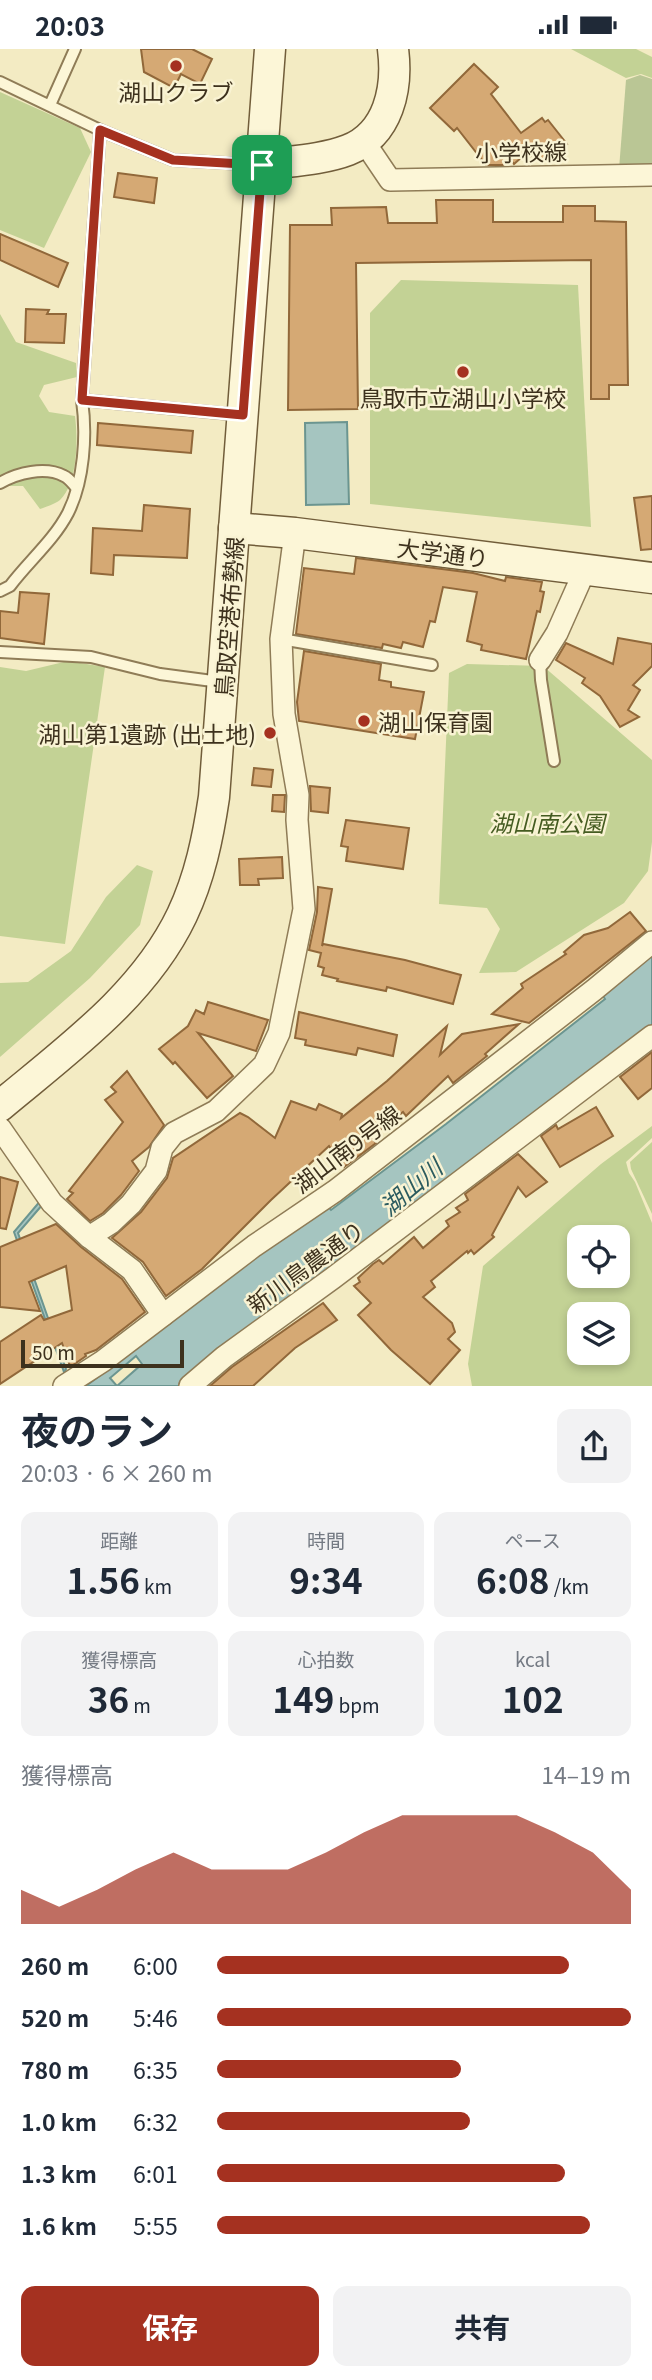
<!DOCTYPE html>
<html lang="ja">
<meta charset="utf-8">
<style>
body{margin:0;font-family:Georgia,"Noto Sans JP",serif;background:#f2f2f3;color:#1f2937;height:100vh;display:flex;flex-direction:column;font-size:26px;white-space:nowrap}
*{box-sizing:border-box;margin:0}
p{font-size:23px;color:#747a83}
.icon{flex:none;width:38px;height:38px;fill:none;stroke:currentColor;stroke-width:2;stroke-linecap:round;stroke-linejoin:round}
.map{position:relative;height:1337px;overflow:hidden}
.sheet{display:flex;flex-direction:column;background:#fff;flex:1}
.sheet>*{flex:none}
.tools{position:absolute;left:567px;top:1176px;display:grid;gap:14px}
.tools a{display:grid;place-items:center;width:63px;height:63px;border-radius:14px;background:#fff;box-shadow:0 4px 10px #0003;font-size:35px}
.scale{position:absolute;left:21px;bottom:18px;width:163px;box-sizing:border-box;padding-left:7px;border:4px solid #3d311d;border-top:0;font-size:19px;line-height:24px;white-space:nowrap;color:#3d311d;-webkit-text-stroke:5px #f9f3d3;paint-order:stroke}
.pin{position:absolute;display:grid;place-items:center;width:60px;height:60px;color:#fff;margin:-30px;border-radius:14px;box-shadow:0 4px 10px #0006}
.round{display:grid;place-items:center;flex:none;width:74px;height:74px;border-radius:14px;background:#f2f2f3}
.headline{display:flex;align-items:center;justify-content:space-between;height:119px;padding:0 21px}
h1{font-size:38px;font-weight:700;line-height:52px}
.figures{display:grid;grid-template-columns:repeat(3,1fr);gap:10px;height:119px;padding:7px 21px}
.figures div{display:grid;align-content:center;border-radius:14px;background:#f2f2f3;text-align:center}
.figures b{font-size:35px;font-weight:700}
.figures small{font-size:19px;font-weight:400}
.figures p{font-size:19px}
.chart{height:196px;padding:14px 21px}
.chart p{display:flex;justify-content:space-between}
.chart svg{width:100%;height:126px;margin-top:7px;fill:#a53120;opacity:.7}
.primary-button{display:flex;gap:14px;margin-top:auto;padding:14px 21px}
.primary-button a{flex:1;height:80px;border-radius:14px;background:#a53120;color:#fff;font-size:28px;font-weight:700;line-height:80px;text-align:center}
.primary-button a+a{background:#f2f2f3;color:#1f2937}
ul{padding:0 21px;list-style:none;font-size:23px}
li{display:grid;grid-template-columns:112px 84px 1fr;align-items:center;height:52px}
li i{height:18px;border-radius:9px;background:#a53120}
.status{display:flex;justify-content:space-between;align-items:center;height:49px;padding:0 35px;background:#fff;direction:ltr}
.status svg{height:19px;fill:currentColor}
.map>svg:first-child{display:block}
</style>
<div class="status"><b>20:03</b><svg viewBox="0 0 49 12"><path d="M0 12V9h3v3zM5 12V6h3v6zM10 12V3h3v9zM15 12V0h3v12zM26 1h20v11H26zM47 4h2v5h-2z"/></svg></div>
<div class="map">
<svg width="652" height="1337" viewBox="0 0 652 1337">
<rect width="100%" height="100%" fill="#f3ebc3"/>
<g fill="#c3d295" fill-rule="evenodd">
<polygon points="571,0 636,0 652,8 652,29 641,25 626,29"/>
<polygon points="0,43 80,79 91,103 44,199 0,181"/>
<polygon points="401,231 578,236 591,478 370,455 370,264"/>
<path d="M0 265 16 293 76 314 77 328 44 336 39 347 49 363 75 367C78 390 78 434 60 451 55 455 46 458 40 460L23 437H7L0 440Z"/>
<polygon points="68,612 105,618 65,895 0,887 0,618 26,622"/>
<polygon points="467,615 543,617 652,711 652,793 648,822 624,854 516,923 479,924 500,880 487,859 439,855 449,624"/>
<polygon points="137,816 153,822 140,876 90,929 0,1008 0,934 28,933 71,902 106,848"/>
<path d="M652 1077V1089L626 1113 629 1124 635 1133 652 1174V1337H472L468 1315 483 1217 601 1115ZM579 1188H618V1227H579ZM579 1265H618V1304H579Z"/>
<polygon points="652,1093 652,1165 631,1120 630,1113"/>
</g>
<polygon fill="#bac695" points="640,26 652,30 652,120 619,120 626,31"/>
<g fill="#a5c5c0" stroke="#6b9590" stroke-width="2">
<polygon points="347,373 349,455 306,456 305,374"/>
<polygon points="652,901 652,979 180,1337 117,1337 142,1315 136,1307 110,1329 117,1337 86,1337 326,1155 331,1161 446,1075 605,950 601,944"/>
<polygon points="41,1151 43,1155 18,1184 66,1320 64,1323 14,1183"/>
</g>
<g fill="#d5a974" stroke="#91683a" stroke-width="2">
<polygon points="141,0 192,0 212,10 200,35 181,25 174,39 144,23"/>
<polygon points="474,15 498,38 491,45 521,84 542,69 545,73 548,71 567,95 543,114 535,103 526,111 523,107 514,115 511,111 503,116 486,116 457,79 454,82 430,59"/>
<polygon points="118,124 157,129 154,154 114,148"/>
<polygon points="436,151 493,151 493,173 563,173 563,157 595,157 595,172 626,173 628,336 609,336 609,350 591,350 591,211 356,214 358,360 288,361 290,176 332,176 331,159 386,158 388,174 437,174"/>
<polygon points="0,185 68,214 58,238 0,211"/>
<polygon points="26,260 49,261 47,265 66,265 64,294 25,293"/>
<polygon points="98,374 193,382 191,404 97,396"/>
<polygon points="652,447 652,500 641,501 634,449"/>
<polygon points="144,456 190,460 187,509 114,506 113,526 91,524 93,479 142,482"/>
<polygon points="356,509 473,524 505,532 506,528 542,533 540,542 544,543 540,563 537,562 526,610 481,601 482,596 467,592 477,543 443,538 435,573 430,572 423,598 403,593 401,599 383,595 382,599 296,585 304,519 354,525"/>
<polygon points="20,543 49,545 44,595 0,589 0,562 18,564"/>
<polygon points="618,589 652,595 652,617 633,636 640,641 628,661 639,668 620,678 600,647 582,634 585,629 556,611 566,594 613,615"/>
<polygon points="304,602 381,615 379,631 391,633 391,638 424,643 415,690 299,672 297,653"/>
<polygon points="254,719 273,721 271,738 252,736"/>
<polygon points="310,737 330,739 328,764 311,762"/>
<polygon points="273,746 285,746 284,763 272,762"/>
<polygon points="346,771 409,779 403,820 346,812 348,798 341,797"/>
<polygon points="282,808 283,829 258,830 259,836 240,836 239,810"/>
<polygon points="318,838 332,840 322,897 323,895 405,911 461,926 453,955 387,938 386,942 337,932 338,930 322,926 324,919 318,917 321,904 309,901 317,863"/>
<polygon points="630,863 646,882 529,974 492,965 523,939 521,935 566,905 564,903 584,886 608,879"/>
<polygon points="208,953 268,971 256,1002 198,984 233,1027 207,1049 175,1013 173,1015 159,1000 188,977 196,961 204,965"/>
<polygon points="299,963 397,986 393,1007 358,999 356,1006 305,996 306,991 295,989"/>
<polygon points="519,975 485,1005 487,1007 453,1034 448,1027 406,1067 403,1063 371,1088 376,1094 344,1118 329,1097 271,1151 202,1220 166,1247 143,1213 112,1189 141,1163 167,1129 173,1109 240,1064 248,1068 275,1089 291,1052 316,1061 319,1055 342,1065 341,1069 387,1032 447,977 440,1006 462,985"/>
<polygon points="652,1003 652,1039 638,1050 620,1028"/>
<polygon points="127,1022 164,1076 149,1098 132,1112 139,1122 121,1146 103,1164 90,1172 67,1150 73,1144 69,1142 123,1073 105,1051 116,1043 111,1038"/>
<polygon points="596,1058 613,1087 560,1118 541,1087 556,1076 558,1080"/>
<polygon points="518,1105 547,1133 526,1148 518,1138 492,1186 494,1188 474,1205 471,1201 468,1204 467,1202 431,1232 435,1238 423,1248 452,1274 455,1283 448,1290 460,1301 430,1335 391,1301 358,1266 371,1254 354,1237 360,1233 358,1229 373,1215 379,1211 383,1215 414,1188 423,1199 449,1177 446,1172 460,1163 456,1159 468,1151 465,1145"/>
<polygon points="0,1128 18,1133 6,1180 0,1179"/>
<polygon points="56,1175 81,1198 122,1230 145,1263 96,1301 85,1305 86,1307 73,1316 70,1317 62,1294 0,1335 0,1293 41,1266 44,1271 72,1261 66,1217 29,1233 40,1262 0,1258 0,1198"/>
<polygon points="323,1254 337,1271 295,1299 253,1337 210,1337 232,1318"/>
</g>
<g fill="none" stroke-linecap="round" stroke-linejoin="round">
<g stroke="#8f7c57" stroke-width="14">
<g id="lane">
<polyline points="0,33 100,81 173,111 261,116"/>
<polyline points="50,56 75,0"/>
<polyline points="100,81 82,351 241,366"/>
<path d="M0 434C17 424 45 417 64 427 69 429 73 435 76 438"/>
<path d="M0 542 10 537C28 513 54 491 68 464 84 432 87 386 82 351"/>
<polyline points="281,590 432,616"/>
<polyline points="0,603 91,608 160,625 220,633"/>
<polyline points="540,611 541,631 554,712"/>
</g>
</g>
<g stroke="#8f7c57" stroke-width="24">
<g id="street">
<polyline points="363,91 390,131 652,126"/>
<polyline points="540,611 557,584 585,521"/>
<polyline points="0,1079 52,1154 89,1188 132,1221 163,1266"/>
<polyline points="89,1188 111,1174 131,1155 156,1122 162,1099 174,1084 216,1062 264,1016 279,984 304,860 297,771 298,746 284,665 281,590 295,484"/>
<polyline points="64,1337 103,1312 254,1197 335,1142 594,941 652,893"/>
<polyline points="190,1337 224,1308 333,1229 652,987"/>
</g>
</g>
<g stroke="#715d3a" stroke-width="33">
<g id="secondary">
<path d="M262 116C289 112 322 111 348 101 389 85 398 39 393 0"/>
<polyline points="234,479 295,484 652,529"/>
<path d="M0 1057C67 1001 144 946 182 866 200 828 208 788 214 748L270 0"/>
</g>
</g>
<use href="#lane" stroke="#fcf6d7" stroke-width="10"/>
<use href="#street" stroke="#fcf6d7" stroke-width="21"/>
<use href="#secondary" stroke="#fcf6d7" stroke-width="30"/>
</g>
<g fill="none" stroke-linecap="round" stroke-linejoin="round">
<g stroke="#fff" stroke-width="14">
<polygon id="route" points="100,81 173,111 262,116 243,366 82,351"/>
</g>
<use href="#route" stroke="#a53120" stroke-width="9"/>
</g>
<g fill="#a53120" stroke="#f9f3d3" stroke-width="2.5">
<circle cx="176" cy="17" r="7"/>
<circle cx="463" cy="323" r="7"/>
<circle cx="364" cy="672" r="7"/>
<circle cx="270" cy="684" r="7"/>
</g>
<g text-anchor="middle" dominant-baseline="central" stroke-width="5" stroke-linejoin="round" paint-order="stroke">
<g font-size="23" fill="#3d311d" stroke="#f9f3d3">
<text x="176" y="42">湖山クラブ</text>
<text x="463" y="348">鳥取市立湖山小学校</text>
<text x="378" y="672" text-anchor="start">湖山保育園</text>
<text x="256" y="684" text-anchor="end">湖山第1遺跡 (出土地)</text>
</g>
<g font-size="23" fill="#3d311d" stroke="#f9f3d3">
<text transform="translate(521 102) rotate(-1)">小学校線</text>
<text transform="translate(443 503) rotate(7)">大学通り</text>
<text transform="translate(228 568) rotate(-86)">鳥取空港布勢線</text>
<text transform="translate(346 1099) rotate(-37)">湖山南9号線</text>
<text transform="translate(305 1217) rotate(-36)">新川鳥農通り</text>
</g>
<g font-size="23" font-style="italic" fill="#455c21" stroke="#f9f3d3">
<text x="547" y="773">湖山南公園</text>
</g>
<g font-size="24" font-style="italic" fill="#2b5b5f" stroke="#f9f3d3">
<text transform="translate(410 1137) rotate(-40)">湖山川</text>
</g>
</g>
</svg>
<div class="tools">
<a><svg class="icon" aria-label="locate" viewBox="0 0 24 24"><circle cx="12" cy="12" r="6"/><path d="M12 2v4M12 18v4M2 12h4M18 12h4"/></svg></a>
<a><svg class="icon" aria-label="layers" viewBox="0 0 24 24"><path d="M12 4l9 5-9 5-9-5zM3 14l9 5 9-5"/></svg></a>
</div>
<div class="scale">50 m</div>
<div class="pin" style="left:262px;top:116px;background:#1e9e55"><svg class="icon" aria-label="arrive" viewBox="0 0 24 24"><path d="M6 21V4h12l-3 4 3 4H6"/></svg></div>
</div>
<section class="sheet">
<div class="headline"><div><h1>夜のラン</h1><p>20:03 · 6 × 260 m</p></div><a class="round"><svg class="icon" aria-label="share" viewBox="0 0 24 24"><path d="M12 15V3M7 8l5-5 5 5M5 13v7h14v-7"/></svg></a></div>
<div class="figures">
<div><p>距離</p><b>1.56<small> km</small></b></div>
<div><p>時間</p><b>9:34</b></div>
<div><p>ペース</p><b>6:08<small> /km</small></b></div>
</div>
<div class="figures">
<div><p>獲得標高</p><b>36<small> m</small></b></div>
<div><p>心拍数</p><b>149<small> bpm</small></b></div>
<div><p>kcal</p><b>102</b></div>
</div>
<div class="chart"><p><span>獲得標高</span>14–19 m</p>
<svg viewBox="0 0 160 44" preserveAspectRatio="none"><path d="M0 44V32L10 38L20 32L30 25L40 19L50 25L60 25L70 25L80 19L90 12L100 6L110 6L120 6L130 6L140 12L150 19L160 32V44z"/></svg>
</div>
<ul>
<li><b>260 m</b>6:00<i style="width:85%"></i></li>
<li><b>520 m</b>5:46<i style="width:100%"></i></li>
<li><b>780 m</b>6:35<i style="width:59%"></i></li>
<li><b>1.0 km</b>6:32<i style="width:61%"></i></li>
<li><b>1.3 km</b>6:01<i style="width:84%"></i></li>
<li><b>1.6 km</b>5:55<i style="width:90%"></i></li>
</ul>
<div class="primary-button"><a>保存</a><a>共有</a></div>
</section>
